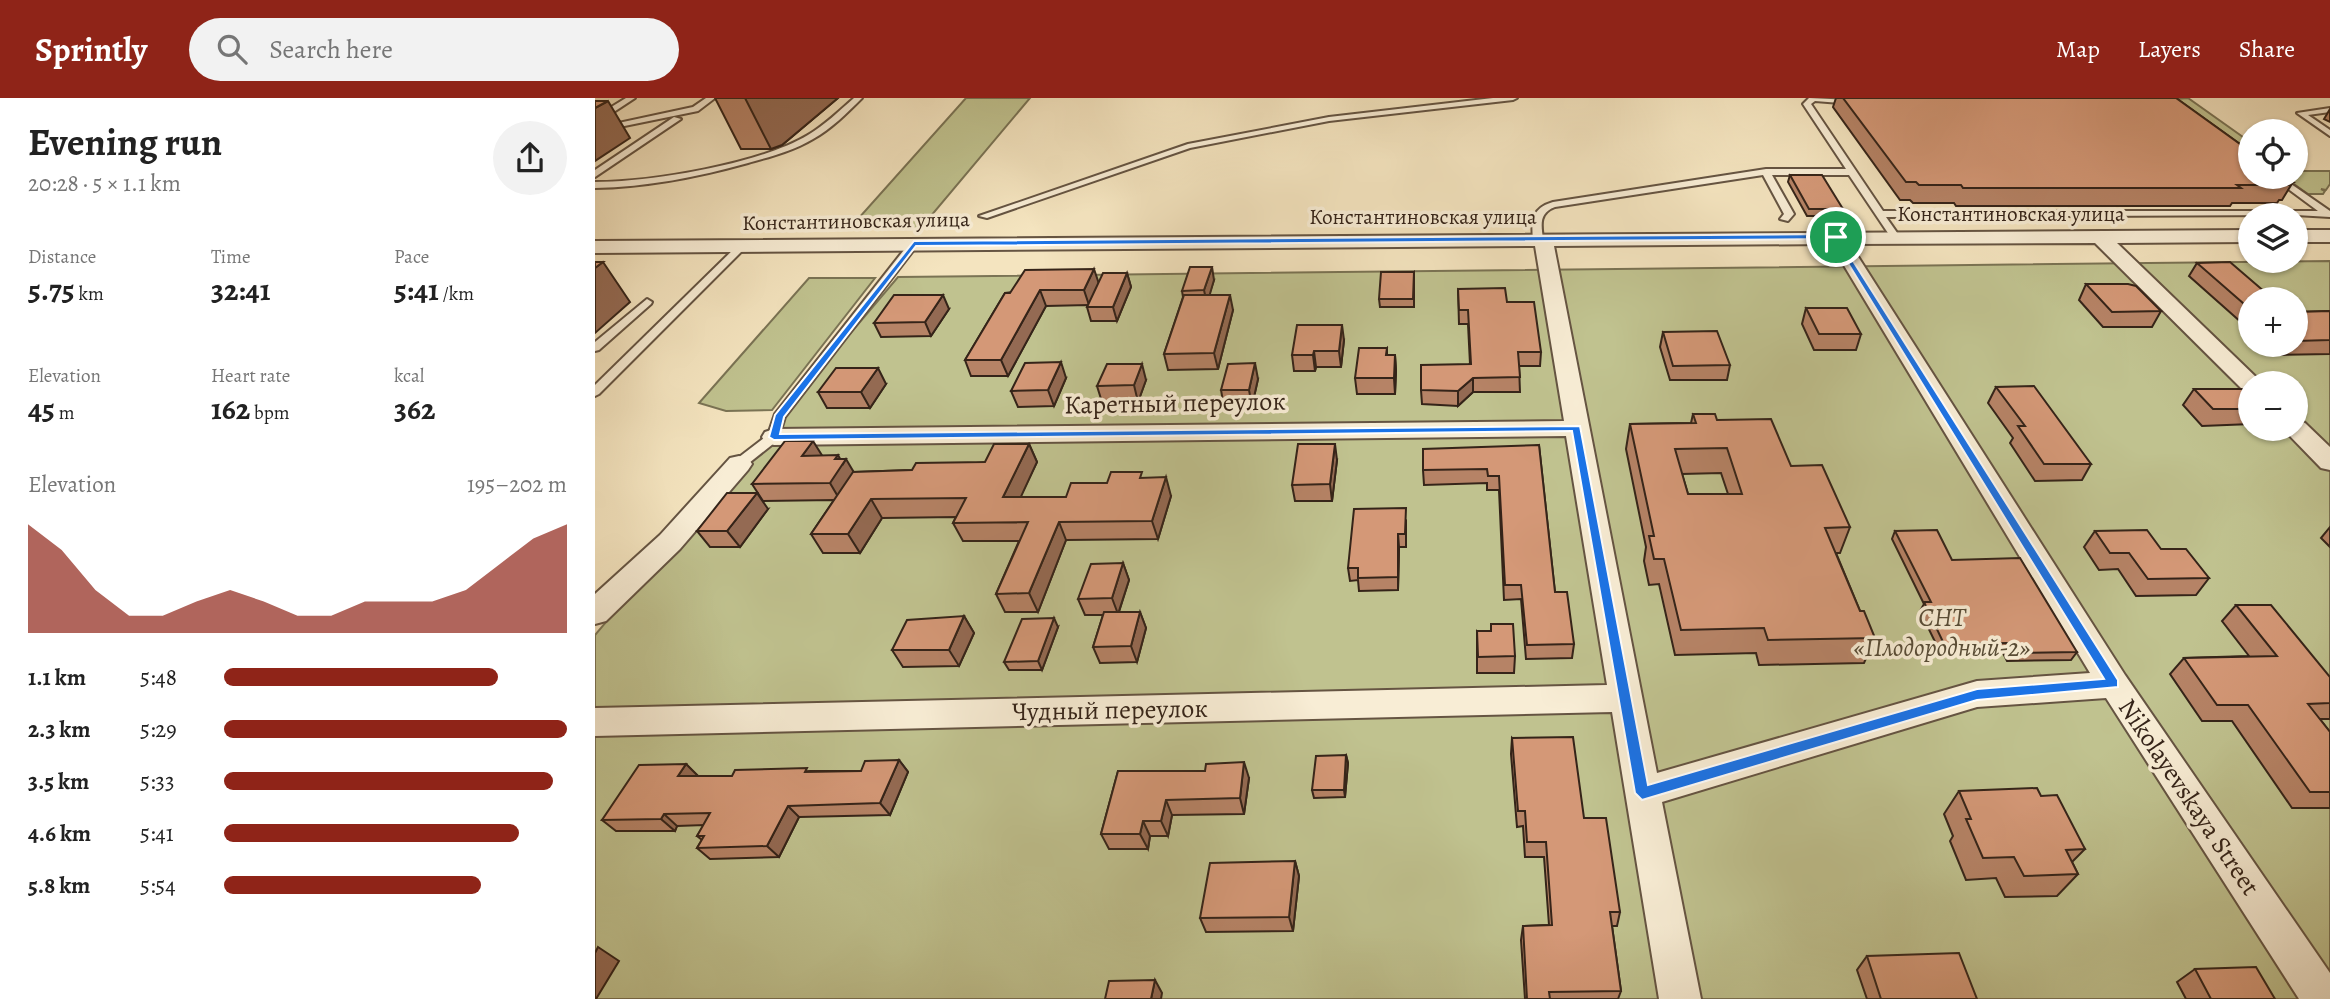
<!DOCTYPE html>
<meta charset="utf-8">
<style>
body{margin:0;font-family:Alegreya,serif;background:#f2f2f2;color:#222;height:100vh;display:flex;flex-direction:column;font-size:26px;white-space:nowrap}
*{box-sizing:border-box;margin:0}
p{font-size:23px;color:#767676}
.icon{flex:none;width:38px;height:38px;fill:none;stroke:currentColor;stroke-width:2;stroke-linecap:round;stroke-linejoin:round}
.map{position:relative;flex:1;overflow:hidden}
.sheet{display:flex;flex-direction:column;background:#fff;width:595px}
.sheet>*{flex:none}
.buttons{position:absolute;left:1643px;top:21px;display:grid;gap:14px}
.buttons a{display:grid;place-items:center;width:70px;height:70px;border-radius:50%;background:#fff;box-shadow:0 2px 5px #0004;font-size:35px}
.pin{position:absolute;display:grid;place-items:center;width:60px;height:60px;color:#fff;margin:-30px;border:4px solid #fff;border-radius:50%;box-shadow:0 2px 7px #0007}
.round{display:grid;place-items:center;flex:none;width:74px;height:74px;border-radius:37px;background:#f2f2f2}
.summary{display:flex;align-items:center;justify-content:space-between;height:119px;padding:0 28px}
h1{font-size:38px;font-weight:700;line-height:52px}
.stats{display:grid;grid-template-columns:repeat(3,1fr);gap:10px;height:119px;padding:7px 28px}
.stats div{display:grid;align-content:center}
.stats b{font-size:30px;font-weight:700}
.stats small{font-size:19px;font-weight:400}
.stats p{font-size:19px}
.chart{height:196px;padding:14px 28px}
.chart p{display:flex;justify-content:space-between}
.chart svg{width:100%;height:126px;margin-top:7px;fill:#8f2418;opacity:.7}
ul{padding:0 28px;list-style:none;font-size:23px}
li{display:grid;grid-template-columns:112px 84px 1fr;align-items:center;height:52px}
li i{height:18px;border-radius:9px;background:#8f2418}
header{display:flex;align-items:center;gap:42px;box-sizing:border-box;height:98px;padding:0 35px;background:#8f2418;color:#fff}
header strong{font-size:33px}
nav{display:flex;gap:38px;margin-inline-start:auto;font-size:24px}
.search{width:490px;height:63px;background:#f2f2f2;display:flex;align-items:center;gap:18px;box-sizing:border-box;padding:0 24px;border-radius:38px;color:#767676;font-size:26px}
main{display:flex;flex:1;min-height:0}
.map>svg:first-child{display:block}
</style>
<header>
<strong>Sprintly</strong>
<div class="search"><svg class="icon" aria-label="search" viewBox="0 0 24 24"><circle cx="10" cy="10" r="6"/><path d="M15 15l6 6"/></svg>Search here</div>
<nav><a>Map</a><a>Layers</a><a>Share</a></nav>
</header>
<main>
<section class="sheet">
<div class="summary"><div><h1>Evening run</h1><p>20:28 · 5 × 1.1 km</p></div><a class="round"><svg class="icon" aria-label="share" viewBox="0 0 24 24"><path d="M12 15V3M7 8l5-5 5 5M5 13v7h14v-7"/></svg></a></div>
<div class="stats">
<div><p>Distance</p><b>5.75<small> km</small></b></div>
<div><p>Time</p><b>32:41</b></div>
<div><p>Pace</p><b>5:41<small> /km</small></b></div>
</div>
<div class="stats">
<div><p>Elevation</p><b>45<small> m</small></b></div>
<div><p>Heart rate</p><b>162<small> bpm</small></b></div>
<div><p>kcal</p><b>362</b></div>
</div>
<div class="chart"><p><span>Elevation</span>195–202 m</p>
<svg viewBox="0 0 160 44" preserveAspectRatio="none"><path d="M0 44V6L10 15L20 29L30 38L40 38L50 33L60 29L70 33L80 38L90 38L100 33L110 33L120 33L130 29L140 20L150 11L160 6V44z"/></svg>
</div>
<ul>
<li><b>1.1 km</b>5:48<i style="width:80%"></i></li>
<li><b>2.3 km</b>5:29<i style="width:100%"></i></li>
<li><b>3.5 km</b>5:33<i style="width:96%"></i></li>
<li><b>4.6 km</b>5:41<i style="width:86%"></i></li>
<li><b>5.8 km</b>5:54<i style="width:75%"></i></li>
</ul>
</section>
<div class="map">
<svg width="1735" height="901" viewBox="0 0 1735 901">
<rect width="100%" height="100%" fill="#f4e4bf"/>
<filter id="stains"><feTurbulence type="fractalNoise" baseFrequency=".00286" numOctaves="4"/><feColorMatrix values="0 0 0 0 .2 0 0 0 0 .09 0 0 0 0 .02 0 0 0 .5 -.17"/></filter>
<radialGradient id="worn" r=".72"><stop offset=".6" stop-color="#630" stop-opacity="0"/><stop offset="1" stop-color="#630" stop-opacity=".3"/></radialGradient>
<g fill="#c0c28f" stroke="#7a7354" stroke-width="2" fill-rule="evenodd">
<polygon points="371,0 435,0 325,131 254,131"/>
<polygon points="1593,0 1655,44 1655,55 1579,1"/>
<polygon points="1701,73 1735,73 1735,86 1731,92 1726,91 1730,93 1728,96 1713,96 1689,79 1701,79"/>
<path d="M1735 163V901H0V537L303 179ZM1656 201H1701V247H1656ZM1656 285H1701V331H1656Z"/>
<polygon points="214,180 280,180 177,312 131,313 104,305"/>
</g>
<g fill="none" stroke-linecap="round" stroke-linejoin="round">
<g stroke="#655442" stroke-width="4">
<g id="lane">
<polygon points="31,0 40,0 5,23 0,23 0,19"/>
<polygon points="111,0 120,0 103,13 0,34 0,30 98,9"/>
<path d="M259 0H267C252 15 236 31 218 41 198 53 174 59 153 65 103 79 52 89 0 90V84C56 84 165 66 213 37 230 27 244 13 259 0Z"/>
<polygon points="898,0 922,0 918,2 734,23 595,50 392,120 384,118 593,46 734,19"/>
<path d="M1214 0 1258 2 1262 4 1258 6 1220 3 1216 6 1288 113H1723L1677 79H1686L1735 113V119L1701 117 1291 119 1305 139 1300 142 1297 141 1254 77H1177L1199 116 1193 123 1185 121 1189 116 1168 77 960 109C944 115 946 126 948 141L943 144 938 141C936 121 938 110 958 104L1171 71H1251L1208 6Z"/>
<polygon points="1735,10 1735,14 1713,17 1735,32 1735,38 1702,15"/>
<polygon points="79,19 86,21 0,79 0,72"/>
<polygon points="316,143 324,145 190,319 183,342 149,369 139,369 138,366 139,363 173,337 180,316"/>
<polygon points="145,145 153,147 4,296 0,298 0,287"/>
<polygon points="52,201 57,204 56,206 4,252 0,253 0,244"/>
</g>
</g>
<g stroke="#655442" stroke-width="4">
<g id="street">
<path d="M1656 132V144L1522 145 1664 282 1666 285H1656V294L1648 292 1500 145 1255 146 1530 577 1735 875V901H1704L1511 600 1382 609 1067 704 1106 901H1064L1017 614 0 638V610L1012 587 971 338 179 347 170 344 167 339 170 334 179 331 969 323 940 148 0 155V143ZM1236 146 1495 575 1382 583 1062 675 959 148Z"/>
<rect x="1701" y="132" width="34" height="12"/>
<polygon points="1701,322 1710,325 1735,349 1735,372 1726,370 1692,335 1689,331 1701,331"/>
<polygon points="144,358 153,360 157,366 153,372 85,451 11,523 0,526 0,496 65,437 135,360"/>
</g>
</g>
<use href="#lane" fill="#f8edd5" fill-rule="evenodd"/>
<use href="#street" fill="#f8edd5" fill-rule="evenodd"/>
</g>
<g fill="#b68366" stroke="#352419" stroke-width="2" fill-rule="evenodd">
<polygon points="120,0 243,0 187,47 176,51 146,51"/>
<polygon points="1241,0 1581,0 1698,84 1687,102 1684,102 1682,105 1637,105 1635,108 1361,108 1359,105 1318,105 1315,102 1305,102 1238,9"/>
<polygon points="1735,11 1735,24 1729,21"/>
<polygon points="1195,77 1248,111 1246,118 1212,118 1193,84"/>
<polygon points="1602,165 1656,201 1656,233 1594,178"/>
<polygon points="819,174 819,209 785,209 784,201"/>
<polygon points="532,175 536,189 522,223 496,223 492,209 493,207 451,208 413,278 376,278 370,262 410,195 503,185"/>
<polygon points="619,182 614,197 638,212 623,271 573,272 569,256 588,199 587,193"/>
<polygon points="1491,186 1566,213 1557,229 1508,229 1484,202"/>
<polygon points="863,191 912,204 946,254 945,268 924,268 925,294 878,294 863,308 827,306 826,292 875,266 873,226 864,226"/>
<polygon points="1211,210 1266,236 1261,252 1219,252 1207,226"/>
<polygon points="354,211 336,238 286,239 279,225"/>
<polygon points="1735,213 1735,256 1682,257 1670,247 1701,247 1701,214"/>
<polygon points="1068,234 1135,267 1132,282 1075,282 1065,249"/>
<polygon points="749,242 746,269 721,269 720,273 699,273 697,257"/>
<polygon points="792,250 792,257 800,257 801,273 800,296 762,296 760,280"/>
<polygon points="471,280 459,308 423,309 416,293"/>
<polygon points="663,281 657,308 629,309 626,292"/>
<polygon points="551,282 543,304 507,304 502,288"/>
<polygon points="291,286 275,310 232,310 223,294"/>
<polygon points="1401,289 1496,366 1487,382 1440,383 1415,345 1418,340 1393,305"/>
<polygon points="1599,291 1656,299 1656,326 1607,328 1588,307"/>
<path d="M1098 316 1122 322 1196 368 1255 429 1245 455H1241L1265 513 1280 540 1269 565 1164 567 1161 555 1080 557 1064 486 1054 487 1049 463 1051 449 1031 351 1035 326 1096 325ZM1126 375 1133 396H1093L1087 376Z"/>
<polygon points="434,346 442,364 425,399 471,399 512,385 549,380 576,398 563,441 471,442 443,514 410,514 401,496 424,443 368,443 358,425 361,419 287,420 265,455 228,455 216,436 239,402 168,403 157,386 227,358 245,361 259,374 317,372 390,364"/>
<polygon points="944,347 960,494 979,546 977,560 931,561 926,501 909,502 904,392 892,392 892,385 829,387 828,372"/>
<polygon points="742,362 737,403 700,403 697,387"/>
<polygon points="173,411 145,449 115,449 102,433"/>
<polygon points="811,423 811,449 804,449 803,492 764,493 763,482 755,483 753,470"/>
<polygon points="1735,429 1735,449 1726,440"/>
<polygon points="1300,433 1357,462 1482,554 1476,562 1412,563 1407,553 1345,554 1325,513 1329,506 1297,441"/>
<polygon points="1500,433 1566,451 1614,480 1601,497 1541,498 1523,471 1504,472 1489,449"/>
<polygon points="528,465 534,482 524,514 545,514 551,530 542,564 505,565 498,549 508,517 490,517 483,501"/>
<polygon points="1641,507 1735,579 1735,621 1725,621 1735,634 1735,710 1697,710 1637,623 1607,623 1575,576 1589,560 1654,558 1627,523"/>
<polygon points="369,518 379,535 364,568 308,569 297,552"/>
<polygon points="463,529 447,572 414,572 409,564"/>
<polygon points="882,533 920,558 919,575 882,575"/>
<polygon points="917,640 989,720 1025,814 1022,828 1017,828 1026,893 1023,901 930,901 926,842 928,828 954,827 949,759 930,759 928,728 922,729 916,656"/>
<polygon points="751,657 753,665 750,699 719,700 717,692"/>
<polygon points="304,662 313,674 295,717 204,719 184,759 115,761 102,750 107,742 102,738 109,727 82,728 80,733 21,733 7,722 91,666 103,678 137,678 215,673 266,673"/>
<polygon points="523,673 654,680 649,716 577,717 573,738 555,738 553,751 514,751 506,736"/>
<polygon points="1364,693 1446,698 1490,751 1477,764 1483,776 1462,798 1410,799 1401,780 1371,782 1355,743 1358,738 1349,716"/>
<polygon points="700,763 704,778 698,833 611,834 605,820"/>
<polygon points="1272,858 1382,901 1272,901 1262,872"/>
<polygon points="1600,871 1680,901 1591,901 1582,884"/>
</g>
<g fill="#946a53" stroke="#352419" stroke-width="2">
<polygon points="150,0 243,0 187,47 176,51"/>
<polygon points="13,3 35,40 0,63 0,10"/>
<polygon points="8,164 35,204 0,235 0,170"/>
<polygon points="617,169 619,182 612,206 609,192"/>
<polygon points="499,171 504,186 494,207 489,192"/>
<polygon points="532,175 536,189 522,223 518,209"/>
<polygon points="445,192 451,208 413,278 406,262"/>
<polygon points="348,197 354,211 336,238 330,224"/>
<polygon points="635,197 638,212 623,271 619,255"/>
<polygon points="747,227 749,242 746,269 744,253"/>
<polygon points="719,253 721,269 720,273 718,257"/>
<polygon points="800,257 801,273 800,296 799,280"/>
<polygon points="466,264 471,280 459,308 453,292"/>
<polygon points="660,265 663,281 657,308 654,292"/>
<polygon points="547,266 551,282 543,304 539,287"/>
<polygon points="283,270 291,286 275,310 266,294"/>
<polygon points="878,280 878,294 863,308 863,293"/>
<polygon points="218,343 228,359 207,358"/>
<polygon points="434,346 442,364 417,418 408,399"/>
<polygon points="740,346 742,362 737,403 735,386"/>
<polygon points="243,357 248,366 251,361 261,378 245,402 235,385 240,361"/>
<polygon points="571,379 576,398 563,441 557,423"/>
<polygon points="162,395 173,411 145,449 132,433"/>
<polygon points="276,401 287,420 265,455 253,436"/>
<polygon points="464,424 471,442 443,514 434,495"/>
<polygon points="803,436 804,449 803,492"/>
<polygon points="528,465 534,482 523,516 517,500"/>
<polygon points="545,514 551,530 542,564 536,548"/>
<polygon points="369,518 379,535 364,568 354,552"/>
<polygon points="459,520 463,529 447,572 443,563"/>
<polygon points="751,657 753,665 750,699 749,692"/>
<polygon points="304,662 313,674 295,717 285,705"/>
<polygon points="649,664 654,680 649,716 645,700"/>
<polygon points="91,666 103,678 83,678"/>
<polygon points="571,702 577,717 573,738 566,723"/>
<polygon points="193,708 204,719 184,759 172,748"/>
<polygon points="69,716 82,728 80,733 66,721"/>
<polygon points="548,723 555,738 553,751 545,736"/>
<polygon points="700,763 704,778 698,833 694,819"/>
<polygon points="3,849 24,863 1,901 0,901 0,855"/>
<polygon points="560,882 567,895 566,901 556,901"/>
</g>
<g fill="#d49877" stroke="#352419" stroke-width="2" fill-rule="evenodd">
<polygon points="1248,0 1581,0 1656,54 1656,79 1691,79 1698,84 1689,84 1693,87 1642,87 1646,90 1368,90 1366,87 1324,87 1321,84 1311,84"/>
<polygon points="0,3 13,3 0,10"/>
<polygon points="1195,77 1227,77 1248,111 1214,111"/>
<polygon points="0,164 8,164 0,170"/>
<polygon points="1635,164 1678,201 1656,201 1656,212 1602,165"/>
<polygon points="595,169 617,169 609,192 587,193"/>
<polygon points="499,171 489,192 445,192 406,262 370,262 410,195 415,195 430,172"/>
<polygon points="786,174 819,174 818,201 784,201"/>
<polygon points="508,175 532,175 518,209 492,209"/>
<polygon points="1491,186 1533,186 1541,188 1566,213 1517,214"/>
<polygon points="910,190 912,204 939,204 946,254 923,254 925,279 878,280 863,293 826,292 826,267 876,266 873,212 864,212 863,191"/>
<polygon points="299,197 348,197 330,224 279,225"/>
<polygon points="589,197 635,197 619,255 569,256"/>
<polygon points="1211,210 1252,210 1266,236 1224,236"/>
<polygon points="1735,213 1735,242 1701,243 1701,214"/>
<polygon points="702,227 747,227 744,253 719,253 718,257 697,257"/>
<polygon points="1122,233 1135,267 1078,268 1068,234"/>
<polygon points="764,250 792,250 791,257 800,257 799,280 760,280"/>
<polygon points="466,264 453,292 416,293 430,265"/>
<polygon points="660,265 654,292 626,292 633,266"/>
<polygon points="512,266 547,266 539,287 502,288"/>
<polygon points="241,270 283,270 266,294 223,294"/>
<polygon points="1439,288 1496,366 1449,366 1423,328 1430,328 1401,289"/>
<polygon points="1599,291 1647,291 1656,299 1656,311 1618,311"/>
<path d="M1098 316H1120L1122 322 1176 321 1196 368 1227 367 1255 429 1230 430 1265 513H1269L1280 540 1173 542 1169 530 1086 532 1069 461H1059L1054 438H1059L1035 326 1101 325ZM1132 350 1147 396H1093L1080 351Z"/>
<polygon points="190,343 218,343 207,358 243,357 240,361 251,361 235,385 157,386"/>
<polygon points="399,346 434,346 408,399 471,399 476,385 512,385 516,374 547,374 545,380 571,379 557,423 464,424 434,495 401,496 433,424 358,425 371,400 276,401 253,436 216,436 258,374 317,372 321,365 390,364"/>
<polygon points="703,346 740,346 735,386 697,387"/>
<polygon points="944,347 960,494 972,494 979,546 932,547 926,487 910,487 904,378 893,378 892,371 828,372 828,351"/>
<polygon points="132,395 162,395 132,433 102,433"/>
<polygon points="811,410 810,436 803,436 803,479 763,480 763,470 753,470 759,411"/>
<polygon points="1342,432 1357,462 1425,460 1482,554 1417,555 1412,545 1349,546 1329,504 1336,504 1300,433"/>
<polygon points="1552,432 1566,451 1591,451 1614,480 1553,481 1534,455 1515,455 1500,433"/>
<polygon points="528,465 517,500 483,501 496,466"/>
<polygon points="1641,507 1676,507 1735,579 1735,605 1713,606 1735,634 1735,694 1715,694 1653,607 1622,607 1589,560 1682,558"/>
<polygon points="509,514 545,514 536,548 498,549"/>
<polygon points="369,518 354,552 297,552 312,522"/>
<polygon points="459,520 443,563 409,564 427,521"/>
<polygon points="896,526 918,526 920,558 883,559 882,533 896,533"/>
<polygon points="978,639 989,720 1011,720 1025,814 1015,814 1026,893 954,894 955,901 932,901 928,828 957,827 951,744 932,744 930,713 923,713 917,640"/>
<polygon points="751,657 749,692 717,692 721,658"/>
<polygon points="304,662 285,705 193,708 172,748 102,750 109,738 102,738 115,715 69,716 66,721 7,722 44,667 91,666 83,678 137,678 140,672 212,670 210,674 266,673 270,663"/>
<polygon points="649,664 645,700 571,702 566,723 548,723 545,736 506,736 523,673 610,673 611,666"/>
<polygon points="1442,690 1446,698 1462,697 1490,751 1471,752 1483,776 1429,778 1419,759 1388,760 1371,721 1376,721 1364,693"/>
<polygon points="700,763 694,819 605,820 615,765"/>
<polygon points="1364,855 1382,901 1286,901 1272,858"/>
<polygon points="1661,869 1680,901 1616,901 1600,871"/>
<polygon points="560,882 556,901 510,901 514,883"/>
</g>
<path fill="#1a73e8" stroke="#fff" stroke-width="2" fill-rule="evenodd" d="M1241 136 1523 582V589L1382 602 1047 702 1040 695 977 333 179 342 174 339 180 317 319 143ZM1238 141 1509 581 1382 591 1053 687 985 328 185 336 189 319 321 148Z"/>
<g text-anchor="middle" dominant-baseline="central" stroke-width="7" stroke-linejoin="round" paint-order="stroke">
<g font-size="21" fill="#352419" stroke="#f8edd5">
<text x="1416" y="116">Константиновская улица</text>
<text x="828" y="119">Константиновская улица</text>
<text transform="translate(261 123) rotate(-1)">Константиновская улица</text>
</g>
<g font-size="26" fill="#352419" stroke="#f8edd5">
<text transform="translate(580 305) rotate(-1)">Каретный переулок</text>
<text transform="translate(515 612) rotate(-1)">Чудный переулок</text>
<text transform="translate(1594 699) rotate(56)">Nikolayevskaya Street</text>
</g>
<g font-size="26" font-style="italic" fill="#584c36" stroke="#f8edd5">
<text x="1347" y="519">СНТ<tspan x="1347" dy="30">«Плодородный-2»</tspan></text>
</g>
</g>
<rect width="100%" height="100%" filter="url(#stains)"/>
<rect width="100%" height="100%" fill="url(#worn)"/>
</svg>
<div class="buttons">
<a><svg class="icon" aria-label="locate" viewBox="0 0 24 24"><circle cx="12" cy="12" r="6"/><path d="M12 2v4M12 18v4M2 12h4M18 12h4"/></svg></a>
<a><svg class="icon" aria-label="layers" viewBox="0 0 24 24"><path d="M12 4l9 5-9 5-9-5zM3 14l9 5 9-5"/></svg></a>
<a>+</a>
<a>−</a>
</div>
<div class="pin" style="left:1241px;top:139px;background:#1e9e55"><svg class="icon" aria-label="arrive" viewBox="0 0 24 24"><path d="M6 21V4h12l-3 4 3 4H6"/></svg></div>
</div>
</main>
